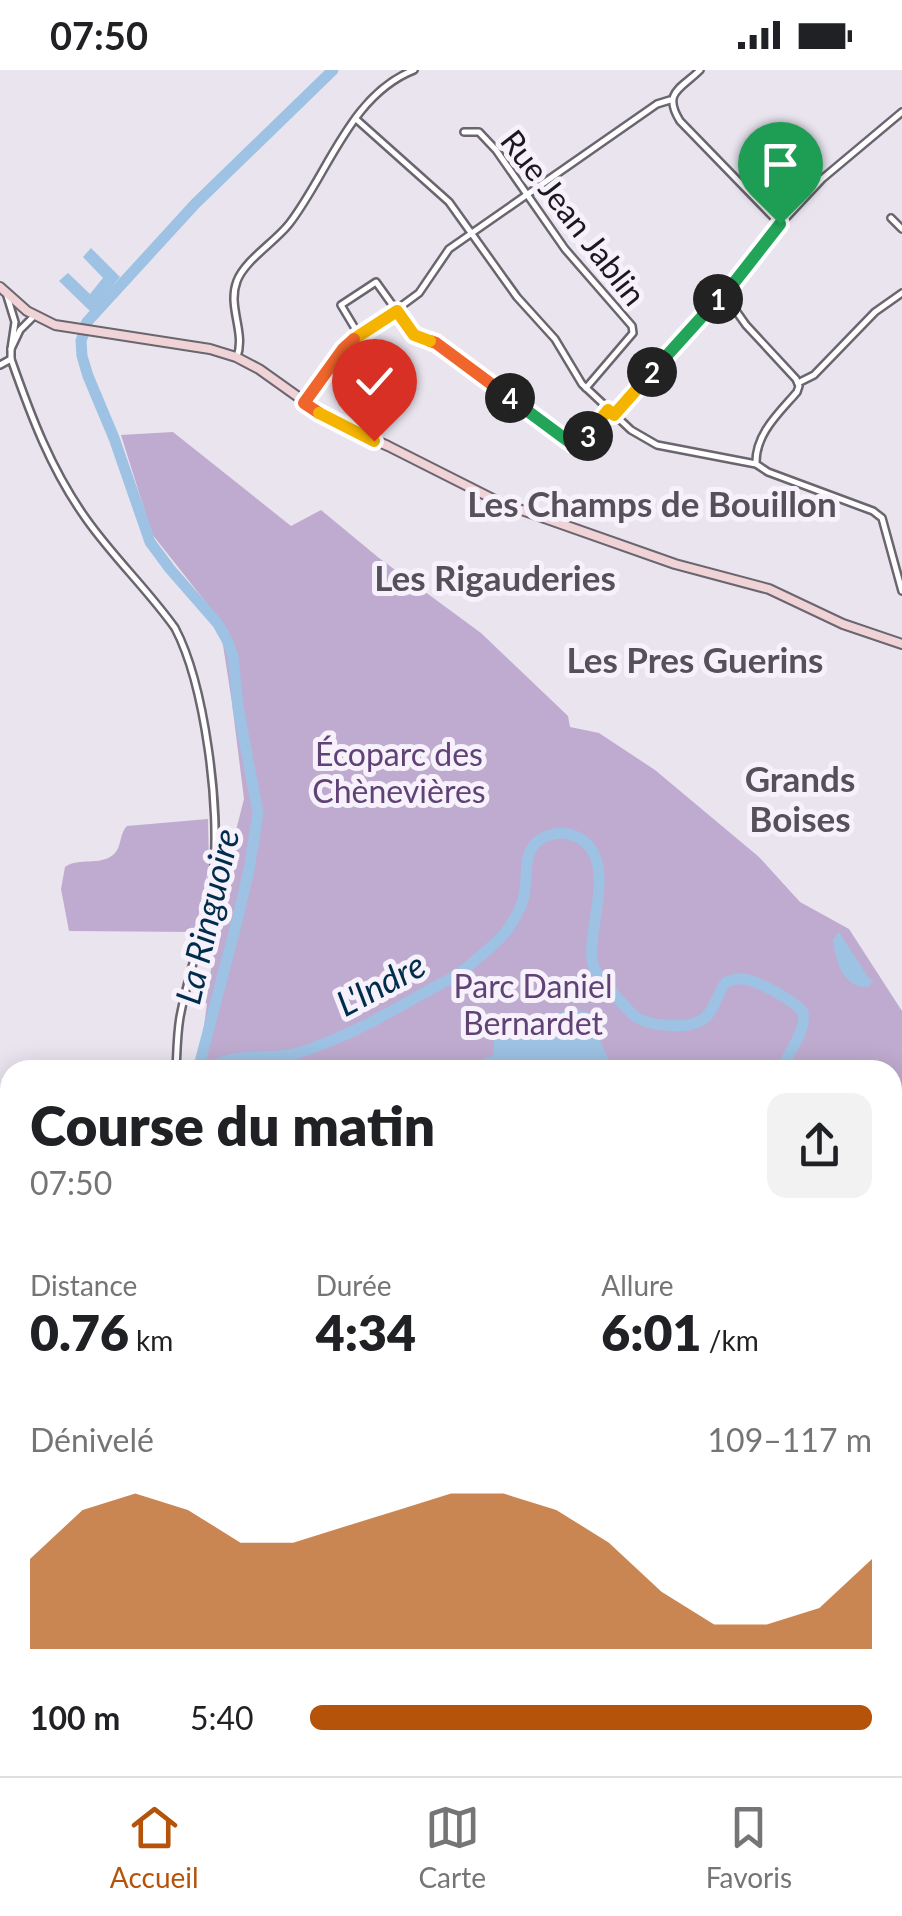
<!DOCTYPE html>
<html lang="fr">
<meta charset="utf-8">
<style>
body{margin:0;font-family:Lato,sans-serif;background:#f2f2f2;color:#202124;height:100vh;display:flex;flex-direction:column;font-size:38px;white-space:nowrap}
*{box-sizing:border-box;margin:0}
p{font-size:32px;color:#757577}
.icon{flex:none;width:55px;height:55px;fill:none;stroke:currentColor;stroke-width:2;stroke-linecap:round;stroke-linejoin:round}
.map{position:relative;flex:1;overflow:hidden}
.panel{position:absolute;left:0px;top:990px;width:902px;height:718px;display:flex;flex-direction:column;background:#fff;border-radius:30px 30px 0 0;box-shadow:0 5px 25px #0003}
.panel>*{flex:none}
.pin{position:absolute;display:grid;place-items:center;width:85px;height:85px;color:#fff;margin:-102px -42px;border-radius:50% 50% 50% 0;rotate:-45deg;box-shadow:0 0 10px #0007}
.pin .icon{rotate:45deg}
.km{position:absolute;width:50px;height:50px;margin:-25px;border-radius:50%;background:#222;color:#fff;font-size:28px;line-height:50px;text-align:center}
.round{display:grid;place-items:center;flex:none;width:105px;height:105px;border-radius:20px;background:#f2f2f2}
.summary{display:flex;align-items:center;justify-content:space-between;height:170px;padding:0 30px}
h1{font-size:55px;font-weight:800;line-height:75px}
.metrics{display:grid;grid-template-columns:repeat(3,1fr);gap:15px;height:170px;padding:10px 30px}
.metrics div{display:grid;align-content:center}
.metrics b{font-size:50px;font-weight:800}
.metrics small{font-size:28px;font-weight:400}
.metrics p{font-size:28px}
.chart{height:280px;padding:20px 30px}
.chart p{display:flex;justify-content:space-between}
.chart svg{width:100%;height:180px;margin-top:10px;fill:#b45309;opacity:.7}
ul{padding:0 30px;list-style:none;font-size:32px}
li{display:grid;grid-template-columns:160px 120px 1fr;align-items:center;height:75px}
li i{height:25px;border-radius:12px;background:#b45309}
.status{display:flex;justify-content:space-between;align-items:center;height:70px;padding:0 50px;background:#fff;direction:ltr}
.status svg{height:28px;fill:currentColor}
.tab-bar{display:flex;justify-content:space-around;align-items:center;height:140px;border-top:2px solid #e0e0e0;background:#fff;font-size:28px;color:#757577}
.tab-bar a{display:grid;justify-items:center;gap:5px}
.tab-bar .active{color:#b45309}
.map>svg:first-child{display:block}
</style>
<div class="status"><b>07:50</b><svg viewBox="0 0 49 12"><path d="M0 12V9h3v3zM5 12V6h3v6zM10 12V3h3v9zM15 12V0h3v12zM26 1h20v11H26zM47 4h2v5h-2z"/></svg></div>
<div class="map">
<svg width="902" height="1706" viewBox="0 0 902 1706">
<rect width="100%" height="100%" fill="#e9e4ee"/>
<g fill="#bfabcf">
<polygon points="173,362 291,456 321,440 379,488 481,563 568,646 570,657 599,663 655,700 759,787 800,832 849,859 902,941 902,1054 893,1070 892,1000 198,1000 207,934 204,931 212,895 224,807 244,729 232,633 219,549 152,464 121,365"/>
<path d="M208 749 209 796 195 862 69 861 61 819 65 797C79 787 100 796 113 785 122 778 119 764 127 756Z"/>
<polygon points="10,1033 10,1238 0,1236 0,1038 8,1040"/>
<polygon points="902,1290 902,1504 897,1508 892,1501 893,1443 897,1440 892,1423 892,1305 898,1293"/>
<polygon points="10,1563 10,1684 0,1682 0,1592"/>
<rect x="304" y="1698" width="148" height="8"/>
</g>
<g fill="#9ec2e3">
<polygon points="91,178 120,207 91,242 59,211 68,203 90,224 103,208 83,187"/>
<path d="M839 862 868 907 873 911 868 917C843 919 835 890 833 869Z"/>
<polygon points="575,940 588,942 613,1000 427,1000 461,995 493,986 495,959 504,951"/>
</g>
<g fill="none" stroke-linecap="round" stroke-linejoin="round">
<g stroke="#9ec2e3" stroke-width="11">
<polyline points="84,258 87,252 195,134 333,0"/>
<polyline points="83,265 81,271 82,286 88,306 114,368 150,472 170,499 218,554 227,570 233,586 238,637 258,743 249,800 236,855 198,1000"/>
<path d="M206 1000C241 978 269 993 301 982 345 968 385 945 424 923 439 914 457 907 470 895 482 884 499 872 508 859 514 850 523 835 524 825 529 802 520 777 547 766 554 763 562 762 569 764 625 780 584 860 593 895 596 905 604 911 610 919 618 928 626 940 636 947 651 957 687 959 702 950 714 943 717 923 726 912 734 910 735 908 743 909 759 911 793 930 803 942 807 963 788 980 782 1000"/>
<polyline points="892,1283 902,1285"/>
<polyline points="892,1344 902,1329"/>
<polyline points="892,1398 902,1437"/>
<polyline points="289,1698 289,1706"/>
<polyline points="456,1698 457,1706"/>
</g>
<g stroke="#6a656e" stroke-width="10">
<g id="street">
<path d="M700 0C681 19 662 22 680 51L780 154 726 223 729 231 746 255 796 309 799 316 797 322C779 343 755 364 756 394"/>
<polyline points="356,49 449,132 517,227 555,269 582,314 631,360 657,375 756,394 768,402 873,441 882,448 902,521"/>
<polyline points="464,62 479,62 496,80 565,179 632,256 633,263 586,318"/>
<polyline points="891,148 902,159"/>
<polyline points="780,154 822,109 902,42"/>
<polyline points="7,226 15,252 11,279 20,260 34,246"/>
<polyline points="359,265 341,235 376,212 414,265 436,273 571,374 579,376 608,339"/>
<path d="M11 279V289C31 346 51 400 87 450 114 488 148 520 175 558 205 615 221 741 213 805 207 853 189 899 180 947 177 964 177 982 176 1000"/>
<path d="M237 287C246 262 227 237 237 211 245 190 275 172 289 154 328 104 350 25 414 0"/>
<polyline points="0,295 11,289"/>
<polyline points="798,313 814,305 875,242 902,223"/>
<polyline points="306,330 343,279 419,223 449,179 657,34 670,30"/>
<polyline points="614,345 720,226 726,223"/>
<polyline points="892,1128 902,1118"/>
<polyline points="892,1203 902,1190"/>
<polyline points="0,1284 10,1286"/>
<polyline points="892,1508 902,1524"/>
<polyline points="588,1698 588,1706"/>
<polyline points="129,1706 132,1698"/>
<polyline points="725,1706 727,1698"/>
</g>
</g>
<g stroke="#6a656e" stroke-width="12">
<g id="secondary">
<polyline points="0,217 27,241 55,255 210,279 236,287 259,299 332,351 388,376 499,432 675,494 769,519 843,554 902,574"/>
<polyline points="892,1279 902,1268"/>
<polyline points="809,1706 810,1698"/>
</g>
</g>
<use href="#street" stroke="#fff" stroke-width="5"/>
<use href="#secondary" stroke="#f0d3d6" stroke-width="8"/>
</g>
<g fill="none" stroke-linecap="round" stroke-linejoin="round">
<g stroke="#fff" stroke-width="20">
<polyline id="split-1" points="718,229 726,223 780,154"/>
</g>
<g stroke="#fff" stroke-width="20">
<polyline id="split-2" points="652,302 718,229"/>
</g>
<g stroke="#fff" stroke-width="20">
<polyline id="split-3" points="588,366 608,340 614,345 652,302"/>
</g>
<g stroke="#fff" stroke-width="20">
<polyline id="split-4" points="510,328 572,374 579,376 588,366"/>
</g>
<g stroke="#fff" stroke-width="20">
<polyline id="split-5" points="430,271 436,273 510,328"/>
</g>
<g stroke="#fff" stroke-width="20">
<polyline id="split-6" points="354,269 397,241 414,265 430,271"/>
</g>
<g stroke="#fff" stroke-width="20">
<polyline id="split-7" points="319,343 304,333 343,279 354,269"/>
</g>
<g stroke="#fff" stroke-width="20">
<polyline id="split-8" points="319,343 374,371"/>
</g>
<use href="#split-1" stroke="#22a559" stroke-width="12"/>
<use href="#split-2" stroke="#22a559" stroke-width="12"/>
<use href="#split-3" stroke="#f5b400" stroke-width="12"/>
<use href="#split-4" stroke="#22a559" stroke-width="12"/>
<use href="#split-5" stroke="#f0652b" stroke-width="12"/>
<use href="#split-6" stroke="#f5b400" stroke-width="12"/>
<use href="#split-7" stroke="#f0652b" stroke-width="12"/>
<use href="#split-8" stroke="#f5b400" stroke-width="12"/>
</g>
<g text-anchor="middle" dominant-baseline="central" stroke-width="10" stroke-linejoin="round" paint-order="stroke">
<g font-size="32" fill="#1b191d" stroke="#f6f1fb">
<text transform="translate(574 147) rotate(52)">Rue Jean Jablin</text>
</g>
<g font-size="32" fill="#614277" stroke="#f6f1fb">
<text x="399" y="683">Écoparc des<tspan x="399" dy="37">Chènevières</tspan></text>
<text x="533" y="915">Parc Daniel<tspan x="533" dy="37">Bernardet</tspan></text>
</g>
<g font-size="35" font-weight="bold" fill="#555059" stroke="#f6f1fb">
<text x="652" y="433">Les Champs de Bouillon</text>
<text x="495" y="507">Les Rigauderies</text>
<text x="695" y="589">Les Pres Guerins</text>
<text x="800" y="708">Grands<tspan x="800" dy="40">Boises</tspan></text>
</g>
<g font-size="35" font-style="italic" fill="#012d4c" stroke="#f6f1fb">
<text transform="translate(206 846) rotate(-77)">La Ringuoire</text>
<text transform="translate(380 913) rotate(-28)">L'Indre</text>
</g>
</g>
</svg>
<div class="pin" style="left:780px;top:154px;background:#1e9e55"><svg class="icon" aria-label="arrive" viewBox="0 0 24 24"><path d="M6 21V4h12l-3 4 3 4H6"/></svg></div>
<div class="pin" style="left:374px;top:371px;background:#d93025"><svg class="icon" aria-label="check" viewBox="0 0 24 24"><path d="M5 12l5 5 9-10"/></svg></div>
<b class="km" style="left:718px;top:229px">1</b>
<b class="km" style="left:652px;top:302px">2</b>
<b class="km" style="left:588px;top:366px">3</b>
<b class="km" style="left:510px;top:328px">4</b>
<section class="panel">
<div class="summary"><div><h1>Course du matin</h1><p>07:50</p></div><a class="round"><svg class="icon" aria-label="share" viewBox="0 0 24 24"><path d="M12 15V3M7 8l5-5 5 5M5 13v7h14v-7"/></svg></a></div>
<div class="metrics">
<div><p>Distance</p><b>0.76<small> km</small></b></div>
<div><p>Durée</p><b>4:34</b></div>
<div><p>Allure</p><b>6:01<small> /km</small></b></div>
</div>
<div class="chart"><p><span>Dénivelé</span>109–117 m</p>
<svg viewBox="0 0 160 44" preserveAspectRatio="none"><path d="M0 44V22L10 10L20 6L30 10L40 18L50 18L60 14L70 10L80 6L90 6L100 10L110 18L120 30L130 38L140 38L150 34L160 22V44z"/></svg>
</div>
<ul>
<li><b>100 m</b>5:40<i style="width:100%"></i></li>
</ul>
</section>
</div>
<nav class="tab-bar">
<a class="active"><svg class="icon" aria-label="home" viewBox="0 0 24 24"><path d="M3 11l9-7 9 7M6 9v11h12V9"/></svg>Accueil</a>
<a><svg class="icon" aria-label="map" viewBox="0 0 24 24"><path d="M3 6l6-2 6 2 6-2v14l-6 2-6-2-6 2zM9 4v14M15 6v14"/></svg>Carte</a>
<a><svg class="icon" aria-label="saved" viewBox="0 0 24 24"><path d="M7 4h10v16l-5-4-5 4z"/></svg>Favoris</a>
</nav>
